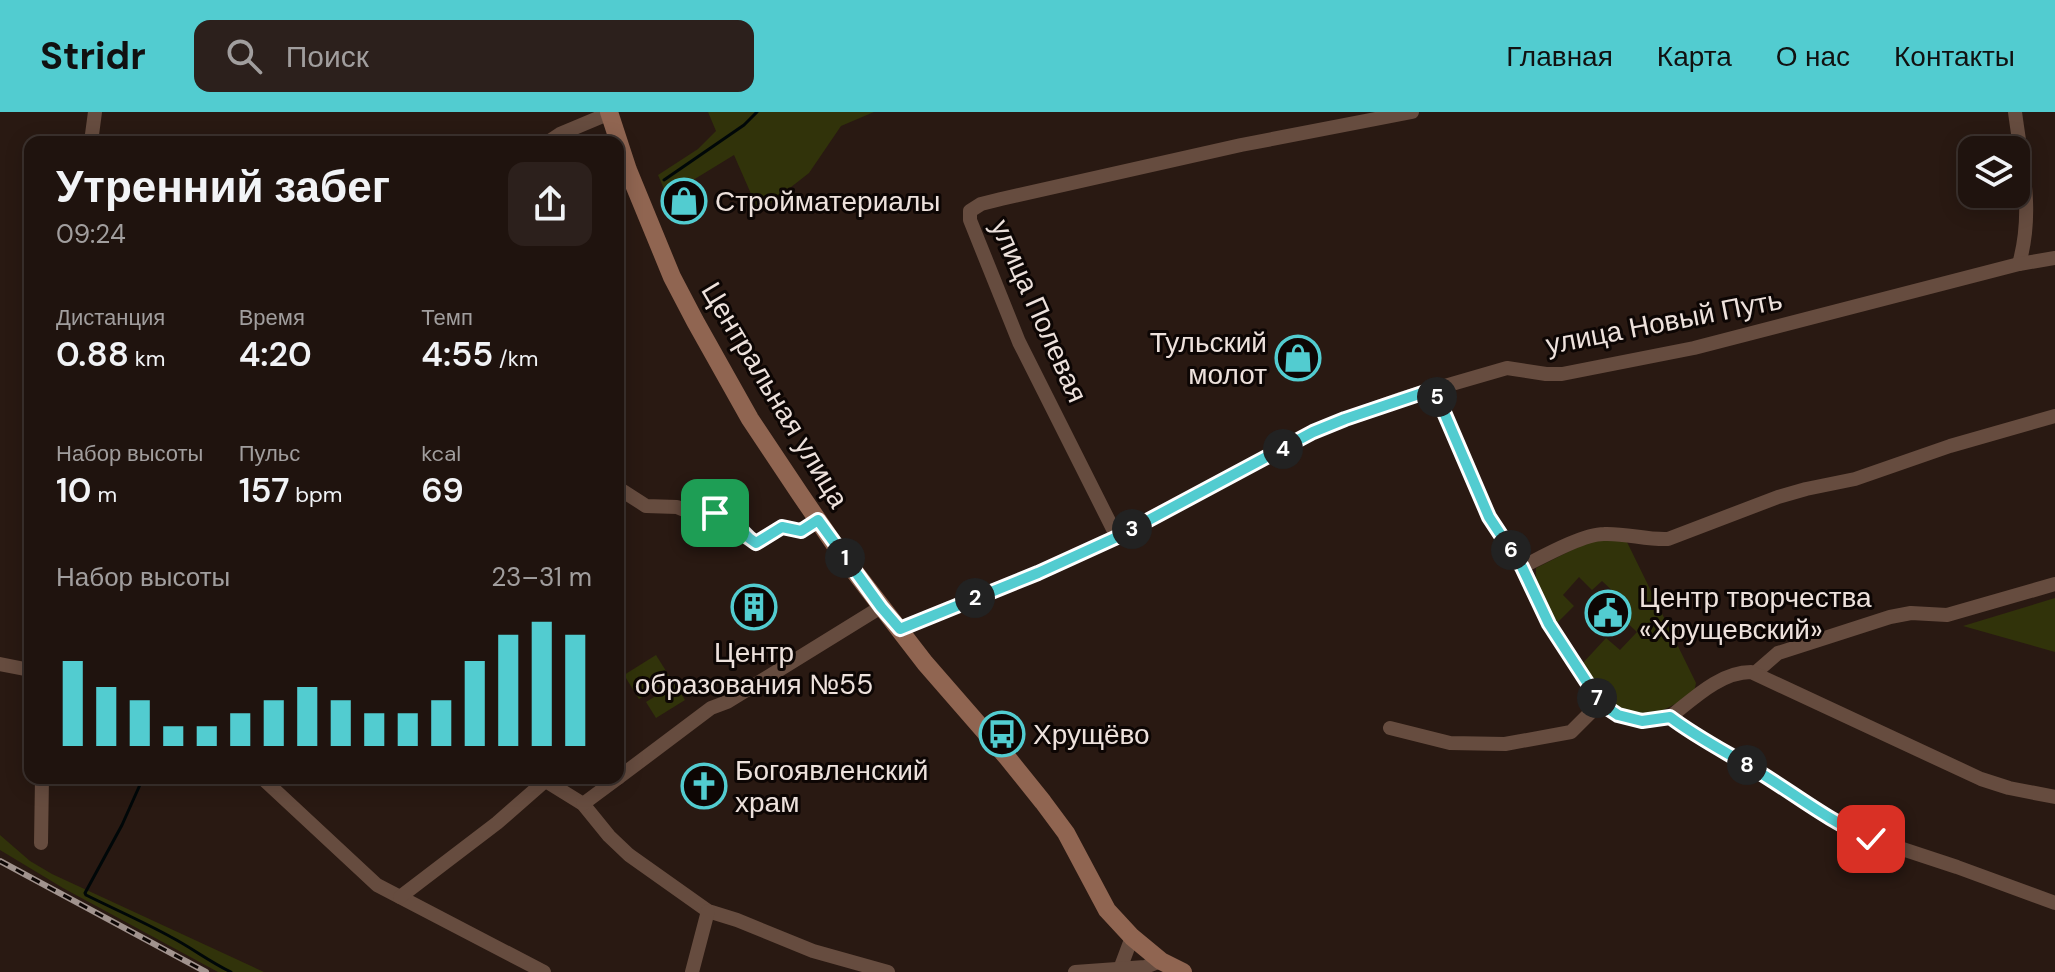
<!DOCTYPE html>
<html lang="ru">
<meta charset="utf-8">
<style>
body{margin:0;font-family:"DM Sans",sans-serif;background:#2c201c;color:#f1f3f6;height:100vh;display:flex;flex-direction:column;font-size:30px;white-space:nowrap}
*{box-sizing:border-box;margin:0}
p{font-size:26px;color:#a19e9e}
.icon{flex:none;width:44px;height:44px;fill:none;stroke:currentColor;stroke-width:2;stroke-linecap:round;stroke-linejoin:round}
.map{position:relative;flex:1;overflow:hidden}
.drawer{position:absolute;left:24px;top:24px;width:600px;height:648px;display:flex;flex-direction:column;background:#1f130e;border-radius:16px;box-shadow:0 4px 20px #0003,0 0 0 2px #3c322e}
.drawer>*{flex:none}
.fabs{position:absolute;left:1958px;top:24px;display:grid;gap:16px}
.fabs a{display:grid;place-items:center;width:72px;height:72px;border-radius:16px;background:#1f130e;box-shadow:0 4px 20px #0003,0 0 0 2px #3c322e;font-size:40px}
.pin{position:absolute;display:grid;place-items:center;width:68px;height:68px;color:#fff;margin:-34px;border-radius:16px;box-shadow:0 4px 12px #0006}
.km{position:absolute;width:40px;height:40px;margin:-20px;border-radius:50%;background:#222;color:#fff;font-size:22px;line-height:40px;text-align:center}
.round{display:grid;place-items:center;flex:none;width:84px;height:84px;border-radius:16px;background:#2c201c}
.head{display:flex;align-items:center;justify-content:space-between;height:136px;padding:0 32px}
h1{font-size:44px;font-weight:600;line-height:60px}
.metrics{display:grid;grid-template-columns:repeat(3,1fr);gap:12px;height:136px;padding:8px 32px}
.metrics div{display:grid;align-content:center}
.metrics b{font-size:34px;font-weight:600}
.metrics small{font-size:22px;font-weight:400}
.metrics p{font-size:22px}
.chart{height:224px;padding:16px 32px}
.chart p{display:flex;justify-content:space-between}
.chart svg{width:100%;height:144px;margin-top:8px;stroke:#52ccd0;stroke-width:6}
header{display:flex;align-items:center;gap:48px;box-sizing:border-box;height:112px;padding:0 40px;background:#52ccd0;color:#111}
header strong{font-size:38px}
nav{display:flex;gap:44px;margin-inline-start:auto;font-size:28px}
.search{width:560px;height:72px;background:#2c201c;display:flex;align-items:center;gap:20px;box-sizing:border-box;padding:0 28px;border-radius:16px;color:#a19e9e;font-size:30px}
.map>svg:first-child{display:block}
</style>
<header>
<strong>Stridr</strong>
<div class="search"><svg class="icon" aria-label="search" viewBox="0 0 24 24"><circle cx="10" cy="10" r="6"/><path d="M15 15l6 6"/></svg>Поиск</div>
<nav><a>Главная</a><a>Карта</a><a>О нас</a><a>Контакты</a></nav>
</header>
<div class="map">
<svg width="2055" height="860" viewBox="0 0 2055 860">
<rect width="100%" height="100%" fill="#291912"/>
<g fill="#31330a">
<polygon points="708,0 874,0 841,14 809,61 759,100 734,43 667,84 658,63 698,37 716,19"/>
<path d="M1594 427 1626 428 1696 571 1694 580C1683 587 1672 595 1660 599 1620 616 1601 579 1582 552L1606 526 1620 538 1637 520 1622 506 1631 496 1602 469 1592 478 1579 465 1563 483 1574 494 1555 513 1536 468V456Z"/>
<polygon points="2055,486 2055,540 1963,514"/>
<polygon points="656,543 671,567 639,587 624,563"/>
<polygon points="675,572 685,588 656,606 646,590"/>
<polygon points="0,723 30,749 52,762 264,860 218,860 63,776 0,738"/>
</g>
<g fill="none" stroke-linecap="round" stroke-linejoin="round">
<g stroke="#000708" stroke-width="3">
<polyline points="664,68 744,13 757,0"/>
<path d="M143 666 122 713 85 781 86 783C114 797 144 810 171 825 192 836 210 850 231 860"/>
</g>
<g stroke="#664c3f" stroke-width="14">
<path d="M2015 0C2022 54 2034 99 2019 152"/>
<polyline points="91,30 95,0"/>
<polyline points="548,30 560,22 610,1"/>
<polyline points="1434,277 1489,405 1522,455 1549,512 1590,575 1606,595 1618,603 1642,609 1670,605 1690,620 1750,654 1816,698 1863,724 1957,755 2055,791"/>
<polyline points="618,376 646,394 677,395 704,406 718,400 723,400 754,430 762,428 782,415 801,419 818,408"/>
<polyline points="1117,425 1019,230 970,108 970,99 981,92 1001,87 1241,33 1412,0"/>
<path d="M1522 455C1542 445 1583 422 1604 422 1626 421 1646 428 1668 427L1778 385 1806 377 1855 367 1950 334 2055 304"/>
<polyline points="900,517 1038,461 1117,425 1313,320 1345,307 1400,287 1507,256 1546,262 1562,262 1694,236 2019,152 2055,146"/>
<polyline points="0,552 30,558"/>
<polyline points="1755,561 1778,541 1890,505 1911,501 1947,503 2055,472"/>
<path d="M1670 605C1693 587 1720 560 1751 560L1981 667 2009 676 2055 685"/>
<polyline points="1390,616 1450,631 1505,632 1571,620 1601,590"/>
<polyline points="262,666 377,773 544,860"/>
<polyline points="541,666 583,692 609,724 629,743 708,799 737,808 813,839 888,860"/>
<polyline points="618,666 711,596 727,590 881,495"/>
<polyline points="583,692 618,666"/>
<polyline points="41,731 42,666"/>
<polyline points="400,785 497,711 545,669"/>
<polyline points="1120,857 1132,825"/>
<polyline points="692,860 708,799"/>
<polyline points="1075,860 1145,855 1161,849"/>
</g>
<polyline stroke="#906551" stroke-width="18" points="609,0 628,58 672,165 695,209 750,307 800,382 841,442 925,551 1006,644 1043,690 1066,721 1107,798 1132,825 1161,849 1183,860"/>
<g stroke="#a1938e" stroke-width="6">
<polyline id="rail" points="0,749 206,860"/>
</g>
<use href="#rail" stroke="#0d0604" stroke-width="3" stroke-dasharray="9" stroke-linecap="butt"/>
</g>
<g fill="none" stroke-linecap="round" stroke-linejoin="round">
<g stroke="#fff" stroke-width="16">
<path id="route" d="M715 401 720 400 725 402 749 426 756 431 782 415 801 419 818 408 881 495 900 517 1038 461 1117 425 1313 320 1345 307 1434 277 1489 405 1522 455 1549 512 1590 575 1606 595 1618 603 1642 609 1670 605C1695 624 1722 638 1749 654 1790 678 1827 709 1871 727"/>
</g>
<use href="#route" stroke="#52ccd0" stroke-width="10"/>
</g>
<defs>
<g id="shop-ring" transform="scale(2.3)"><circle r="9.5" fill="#0d0604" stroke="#52ccd0" stroke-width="1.5"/><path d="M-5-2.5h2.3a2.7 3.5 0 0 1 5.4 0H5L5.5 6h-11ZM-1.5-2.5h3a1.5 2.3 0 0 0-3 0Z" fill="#52ccd0"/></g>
<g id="building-ring" transform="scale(2.3)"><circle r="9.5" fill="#0d0604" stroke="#52ccd0" stroke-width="1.5"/><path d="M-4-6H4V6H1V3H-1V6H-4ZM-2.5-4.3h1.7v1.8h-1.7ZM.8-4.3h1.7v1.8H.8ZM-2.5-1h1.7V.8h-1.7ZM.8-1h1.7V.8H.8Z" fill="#52ccd0"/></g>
<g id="civic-ring" transform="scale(2.3)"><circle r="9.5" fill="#0d0604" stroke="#52ccd0" stroke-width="1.5"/><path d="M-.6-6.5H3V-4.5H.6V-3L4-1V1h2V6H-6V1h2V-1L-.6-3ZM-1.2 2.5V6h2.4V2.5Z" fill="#52ccd0"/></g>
<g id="bus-ring" transform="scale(2.3)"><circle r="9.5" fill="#0d0604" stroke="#52ccd0" stroke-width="1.5"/><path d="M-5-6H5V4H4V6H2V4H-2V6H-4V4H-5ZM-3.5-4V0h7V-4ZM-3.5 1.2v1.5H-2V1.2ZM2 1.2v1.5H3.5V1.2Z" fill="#52ccd0"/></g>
<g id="church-ring" transform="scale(2.3)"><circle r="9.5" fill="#0d0604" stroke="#52ccd0" stroke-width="1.5"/><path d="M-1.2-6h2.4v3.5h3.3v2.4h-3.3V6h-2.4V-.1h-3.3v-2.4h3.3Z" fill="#52ccd0"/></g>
</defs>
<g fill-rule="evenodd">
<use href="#shop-ring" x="684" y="89"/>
<use href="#shop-ring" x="1298" y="246"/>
<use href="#building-ring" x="754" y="495"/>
<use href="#civic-ring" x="1608" y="501"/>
<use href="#bus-ring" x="1002" y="622"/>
<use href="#church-ring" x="704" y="674"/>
</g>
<g text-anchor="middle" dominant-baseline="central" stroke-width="6" stroke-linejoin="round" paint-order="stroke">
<g font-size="28" fill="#ede1dc" stroke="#0d0604" text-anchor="start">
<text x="715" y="89">Стройматериалы</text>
<text x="1267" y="230" text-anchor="end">Тульский<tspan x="1267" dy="32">молот</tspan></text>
<text x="1639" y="485">Центр творчества<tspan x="1639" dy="32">«Хрущевский»</tspan></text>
<text x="754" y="540" text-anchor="middle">Центр<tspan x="754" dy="32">образования №55</tspan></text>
<text x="1033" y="622">Хрущёво</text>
<text x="735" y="658">Богоявленский<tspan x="735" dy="32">храм</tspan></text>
</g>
<g font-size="28" fill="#ede1dc" stroke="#0d0604">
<text transform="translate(1039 199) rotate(66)">улица Полевая</text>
<text transform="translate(1664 210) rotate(-11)">улица Новый Путь</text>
<text transform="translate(775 283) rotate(59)">Центральная улица</text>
</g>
</g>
</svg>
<div class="fabs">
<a><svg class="icon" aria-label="layers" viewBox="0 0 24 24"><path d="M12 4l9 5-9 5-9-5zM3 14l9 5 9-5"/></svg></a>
</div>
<div class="pin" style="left:715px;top:401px;background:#1e9e55"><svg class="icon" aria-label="arrive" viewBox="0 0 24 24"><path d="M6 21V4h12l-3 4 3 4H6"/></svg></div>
<div class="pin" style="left:1871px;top:727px;background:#d93025"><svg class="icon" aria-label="check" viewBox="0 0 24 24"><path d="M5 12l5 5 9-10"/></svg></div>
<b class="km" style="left:845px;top:446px">1</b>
<b class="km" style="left:975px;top:486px">2</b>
<b class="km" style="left:1132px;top:417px">3</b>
<b class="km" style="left:1283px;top:337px">4</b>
<b class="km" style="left:1437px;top:285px">5</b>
<b class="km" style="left:1511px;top:438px">6</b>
<b class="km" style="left:1597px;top:586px">7</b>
<b class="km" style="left:1747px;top:653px">8</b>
<section class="drawer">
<div class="head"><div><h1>Утренний забег</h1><p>09:24</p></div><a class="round"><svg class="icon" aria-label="share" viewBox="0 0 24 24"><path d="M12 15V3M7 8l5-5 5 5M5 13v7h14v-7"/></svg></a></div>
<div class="metrics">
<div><p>Дистанция</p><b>0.88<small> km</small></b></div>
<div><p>Время</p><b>4:20</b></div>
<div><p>Темп</p><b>4:55<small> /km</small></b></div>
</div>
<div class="metrics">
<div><p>Набор высоты</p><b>10<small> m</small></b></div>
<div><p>Пульс</p><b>157<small> bpm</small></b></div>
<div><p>kcal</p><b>69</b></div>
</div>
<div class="chart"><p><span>Набор высоты</span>23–31 m</p>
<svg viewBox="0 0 160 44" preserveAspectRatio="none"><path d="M5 44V18M15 44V26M25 44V30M35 44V38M45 44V38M55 44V34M65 44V30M75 44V26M85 44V30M95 44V34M105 44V34M115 44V30M125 44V18M135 44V10M145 44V6M155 44V10"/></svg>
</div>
</section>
</div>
